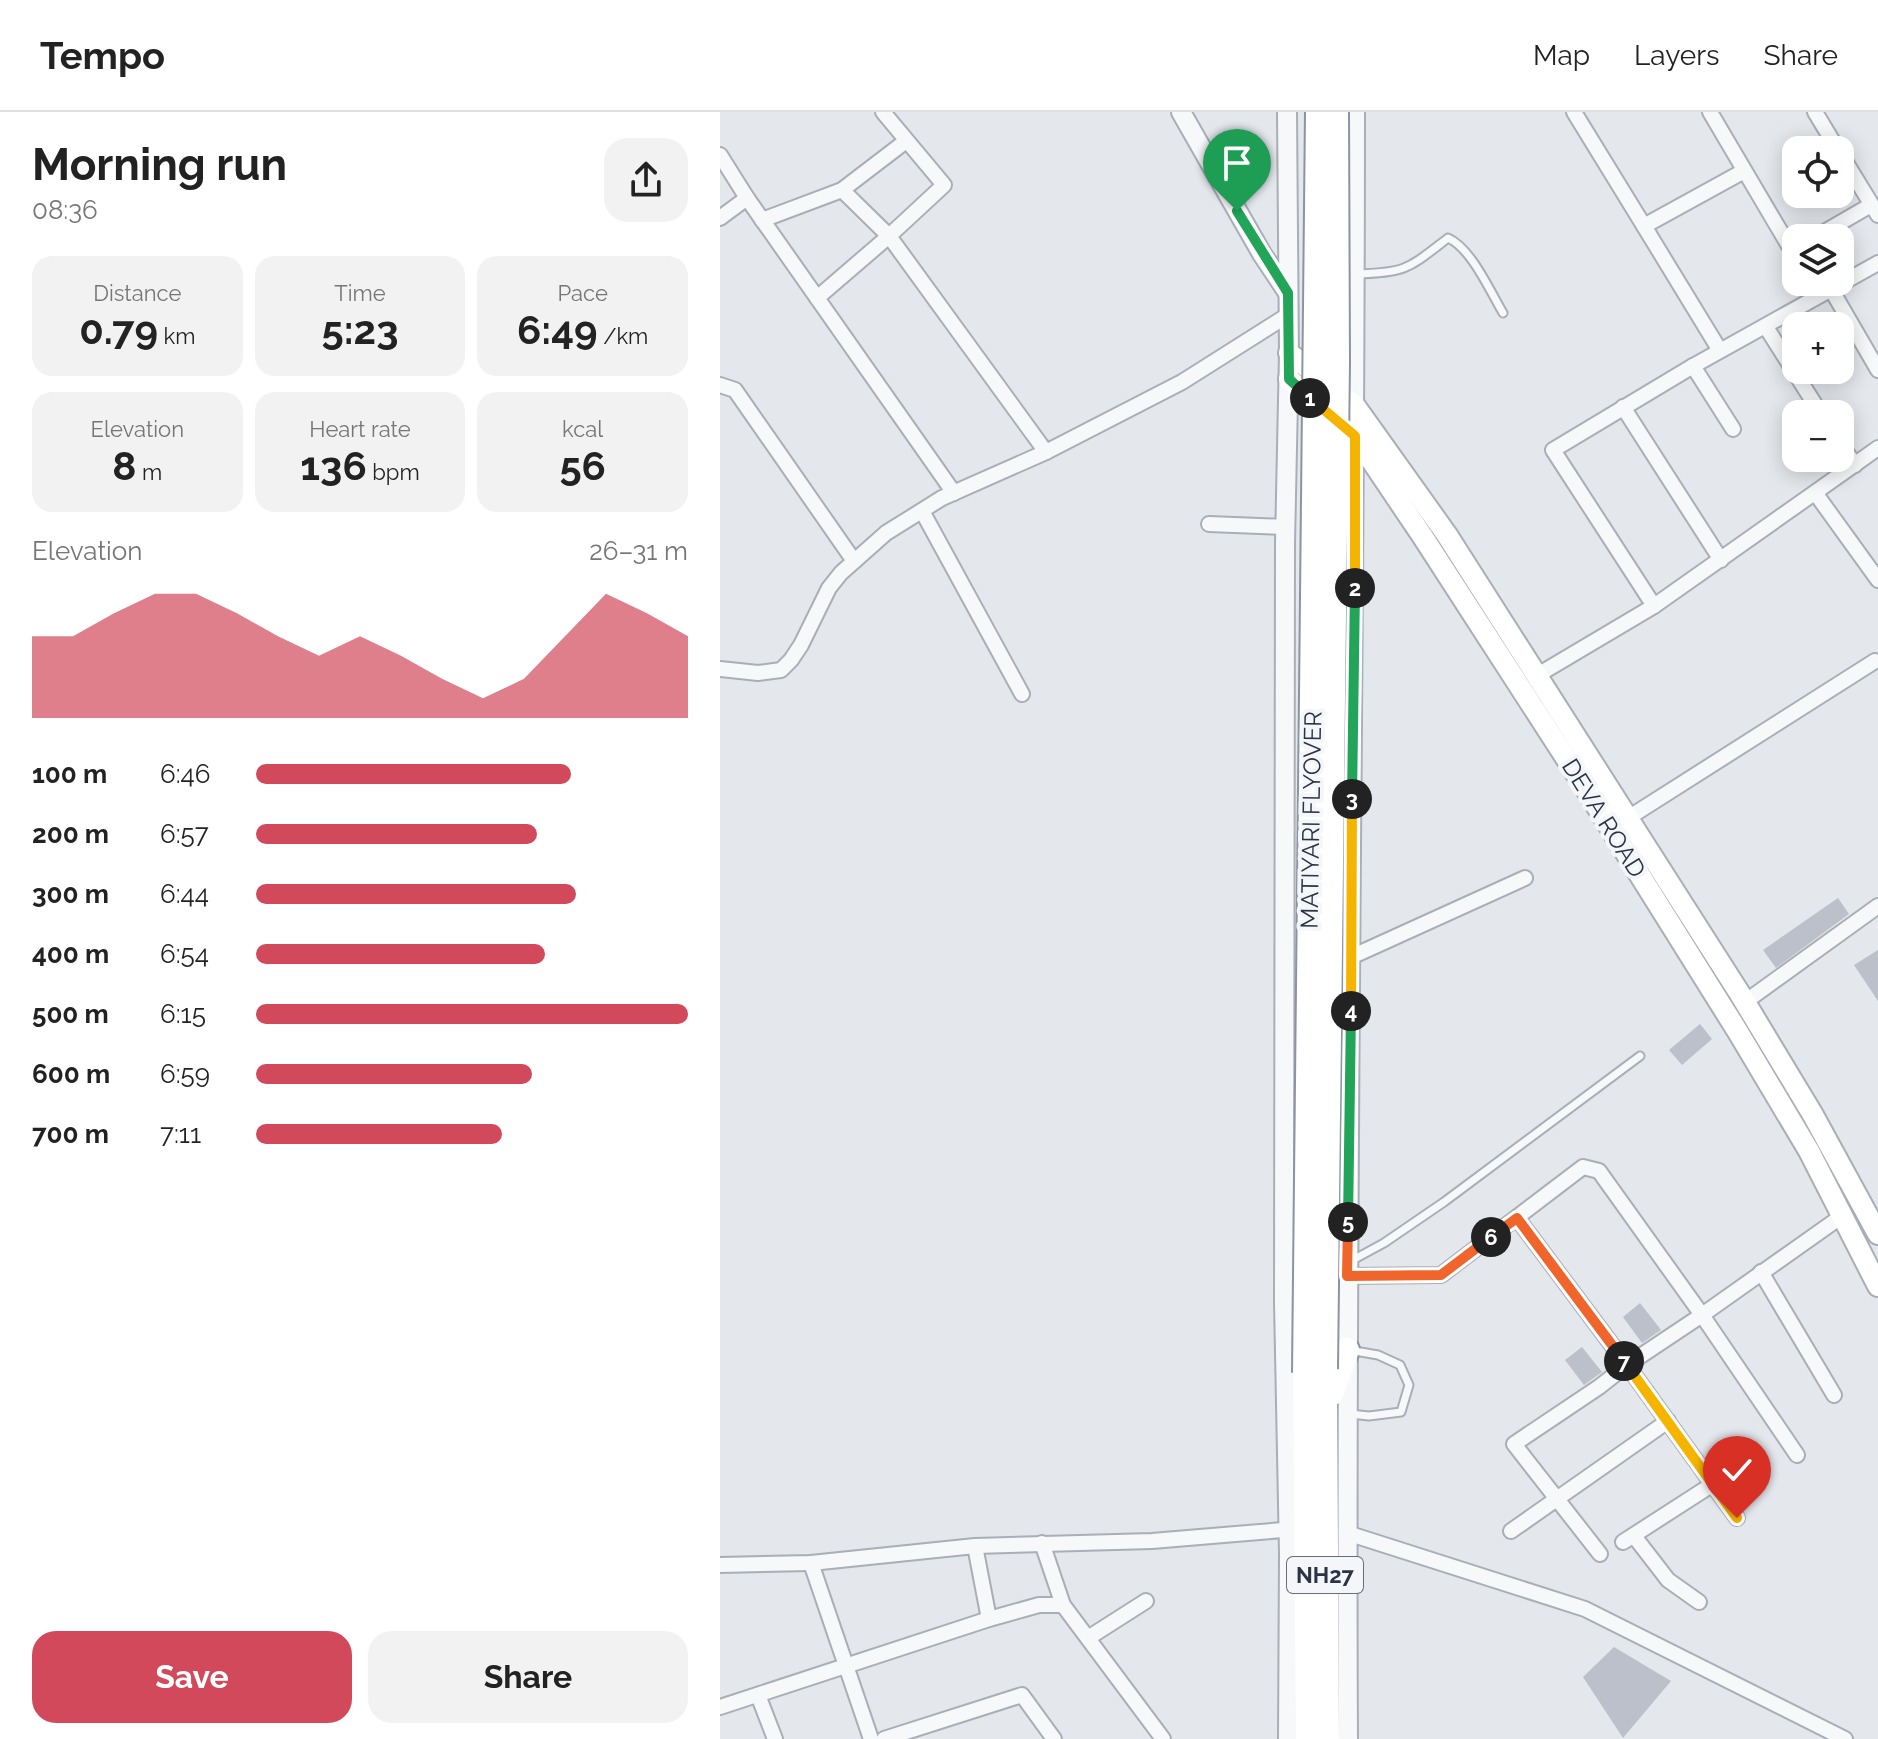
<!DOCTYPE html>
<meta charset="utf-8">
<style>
body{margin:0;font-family:Raleway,sans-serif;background:#f2f2f2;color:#222;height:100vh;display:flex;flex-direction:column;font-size:30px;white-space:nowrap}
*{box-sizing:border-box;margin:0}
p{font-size:26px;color:#767676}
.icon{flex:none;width:44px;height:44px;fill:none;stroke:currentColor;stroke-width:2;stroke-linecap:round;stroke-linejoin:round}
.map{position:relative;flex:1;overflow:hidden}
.panel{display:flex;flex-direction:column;background:#fff;width:720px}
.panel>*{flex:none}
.fabs{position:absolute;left:1062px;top:24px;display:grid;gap:16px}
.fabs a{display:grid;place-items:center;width:72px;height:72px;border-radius:16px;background:#fff;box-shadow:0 4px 20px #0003;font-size:40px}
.pin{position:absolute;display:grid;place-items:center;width:68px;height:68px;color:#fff;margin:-82px -34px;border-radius:50% 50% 50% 0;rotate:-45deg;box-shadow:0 0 8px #0007}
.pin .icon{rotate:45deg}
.km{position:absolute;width:40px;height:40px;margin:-20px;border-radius:50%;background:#222;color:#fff;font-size:22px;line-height:40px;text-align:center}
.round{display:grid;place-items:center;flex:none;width:84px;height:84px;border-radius:24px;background:#f2f2f2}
.headline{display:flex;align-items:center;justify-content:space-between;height:136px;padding:0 32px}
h1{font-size:44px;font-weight:700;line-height:60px}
.stats{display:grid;grid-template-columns:repeat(3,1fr);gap:12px;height:136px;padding:8px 32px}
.stats div{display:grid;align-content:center;border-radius:20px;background:#f2f2f2;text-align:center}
.stats b{font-size:40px;font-weight:700}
.stats small{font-size:22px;font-weight:400}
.stats p{font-size:22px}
.chart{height:224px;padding:16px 32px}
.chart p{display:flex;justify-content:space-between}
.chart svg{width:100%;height:144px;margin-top:8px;fill:#d1495b;opacity:.7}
.action{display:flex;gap:16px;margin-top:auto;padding:16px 32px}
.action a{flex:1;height:92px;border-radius:24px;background:#d1495b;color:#fff;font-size:32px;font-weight:700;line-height:92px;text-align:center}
.action a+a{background:#f2f2f2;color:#222}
ul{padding:0 32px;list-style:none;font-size:26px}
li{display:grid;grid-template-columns:128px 96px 1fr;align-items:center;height:60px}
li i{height:20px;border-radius:10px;background:#d1495b}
header{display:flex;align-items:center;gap:48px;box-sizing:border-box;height:112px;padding:0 40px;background:#fff;border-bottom:2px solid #e0e0e0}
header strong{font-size:38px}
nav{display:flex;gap:44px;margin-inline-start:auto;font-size:28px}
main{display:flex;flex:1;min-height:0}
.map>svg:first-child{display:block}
</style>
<header>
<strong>Tempo</strong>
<nav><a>Map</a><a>Layers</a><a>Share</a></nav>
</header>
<main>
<section class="panel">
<div class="headline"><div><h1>Morning run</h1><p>08:36</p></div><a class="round"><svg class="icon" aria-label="share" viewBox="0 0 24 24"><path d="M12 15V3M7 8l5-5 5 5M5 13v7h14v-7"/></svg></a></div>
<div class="stats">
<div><p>Distance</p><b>0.79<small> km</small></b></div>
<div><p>Time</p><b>5:23</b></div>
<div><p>Pace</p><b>6:49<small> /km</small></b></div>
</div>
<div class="stats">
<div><p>Elevation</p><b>8<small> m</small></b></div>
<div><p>Heart rate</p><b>136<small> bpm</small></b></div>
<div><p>kcal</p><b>56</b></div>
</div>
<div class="chart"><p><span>Elevation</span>26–31 m</p>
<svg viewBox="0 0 160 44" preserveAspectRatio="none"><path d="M0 44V19L10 19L20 12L30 6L40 6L50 12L60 19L70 25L80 19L90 25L100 32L110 38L120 32L130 19L140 6L150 12L160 19V44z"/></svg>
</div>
<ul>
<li><b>100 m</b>6:46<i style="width:73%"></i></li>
<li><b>200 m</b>6:57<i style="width:65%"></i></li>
<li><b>300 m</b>6:44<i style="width:74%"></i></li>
<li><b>400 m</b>6:54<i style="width:67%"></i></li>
<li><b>500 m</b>6:15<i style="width:100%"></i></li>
<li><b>600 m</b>6:59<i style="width:64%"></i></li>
<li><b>700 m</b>7:11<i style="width:57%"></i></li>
</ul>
<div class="action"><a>Save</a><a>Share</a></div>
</section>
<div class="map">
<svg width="1158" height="1627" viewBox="0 0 1158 1627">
<rect width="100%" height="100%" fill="#e4e7ec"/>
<g fill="#bbc0ca">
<polygon points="1118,786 1129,802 1056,856 1043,838"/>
<polygon points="1158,838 1158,889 1134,853"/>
<polygon points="980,912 992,927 962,953 949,938"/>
<polygon points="920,1191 941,1218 922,1231 903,1205"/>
<polygon points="862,1235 882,1260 864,1273 845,1248"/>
<polygon points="894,1535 951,1569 903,1626 863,1565"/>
</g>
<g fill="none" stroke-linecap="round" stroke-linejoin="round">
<g stroke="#a9aeb7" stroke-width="11">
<g id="service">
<path d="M636 162C687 161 689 156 728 126 751 136 770 179 783 201"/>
<polyline points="629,1150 664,1131 724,1090 920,944"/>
<polyline points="629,1238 658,1243 680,1253 689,1273 681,1300 649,1304 630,1302"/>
</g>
</g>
<g stroke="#a9aeb7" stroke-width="18">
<g id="minor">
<polyline points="163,0 224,73 169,124 326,340"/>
<polyline points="854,0 924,114"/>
<polyline points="990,0 1072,139 1076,137"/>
<polyline points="1095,0 1118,38"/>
<polyline points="1120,41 1158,103"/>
<polyline points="0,43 27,86 234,381"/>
<polyline points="0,106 27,86"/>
<polyline points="42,108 122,78 186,29"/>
<polyline points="1094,126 1151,93"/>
<polyline points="1111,177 1158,258"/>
<polyline points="97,186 169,124 122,78"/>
<polyline points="1046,215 1101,302"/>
<polyline points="999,237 924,114 1024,59"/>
<polyline points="0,273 15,278 134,449"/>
<polyline points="903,295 1001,448"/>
<polyline points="1013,317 973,254 1158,151"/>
<polyline points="1120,331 1135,353"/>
<polyline points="1096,382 1158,468"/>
<polyline points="202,399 302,582"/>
<polyline points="489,412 566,415"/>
<polyline points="934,494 833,338 973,254"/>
<polyline points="0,557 38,561 61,558 71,548 81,533 109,476 121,461 166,421 222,386 326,340 462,270 568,203"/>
<polyline points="816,564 934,494 1158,336"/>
<polyline points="908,706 1155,549"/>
<polyline points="631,845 805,766"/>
<polyline points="1025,890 1158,794"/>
<polyline points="797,1106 907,1253 879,1275 794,1332 880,1442"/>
<polyline points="1041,1160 1114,1283"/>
<polyline points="627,1164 721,1163 863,1055 879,1059 982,1203 1122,1104"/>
<polyline points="1017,1406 907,1253 982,1203 1077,1343"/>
<polyline points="791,1419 948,1309"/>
<polyline points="627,1421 865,1497 1125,1627"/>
<polyline points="914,1424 948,1468 979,1490"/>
<polyline points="903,1430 993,1372"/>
<polyline points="322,1431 343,1493 443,1627"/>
<polyline points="255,1434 269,1507"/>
<polyline points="91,1451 151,1627"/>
<polyline points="0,1453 91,1451 255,1434 432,1429 575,1417"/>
<polyline points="368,1526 426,1489"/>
<polyline points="38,1583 55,1627"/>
<polyline points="0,1595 269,1507 319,1493 343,1493"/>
<polyline points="164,1627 302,1583 334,1627"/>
</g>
</g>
<g stroke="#a9aeb7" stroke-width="22">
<g id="tertiary">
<polyline points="461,0 542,142 568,181"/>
<polyline points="567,0 569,241 565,431 564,1190 569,1442 568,1627"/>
<path d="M628 1627C625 1085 635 542 635 0"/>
</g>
</g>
<g stroke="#a9aeb7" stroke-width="24">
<g id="secondary">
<polyline points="569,241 635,294 727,423 1020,882 1093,1003 1158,1122"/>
<polyline points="569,267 635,324 703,425 866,677 1018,920 1089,1039 1158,1174"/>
</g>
</g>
<g stroke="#8b94a3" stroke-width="28">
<g id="trunk">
<polyline points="605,1257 607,1627"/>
<polyline points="585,1261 588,1627"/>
<polyline points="611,1282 627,1238"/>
</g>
</g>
<use href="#service" stroke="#f7f8fa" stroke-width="7"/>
<use href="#minor" stroke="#f7f8fa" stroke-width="14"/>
<use href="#tertiary" stroke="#f7f8fa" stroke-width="18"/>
<use href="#secondary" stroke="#fff" stroke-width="20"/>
<use href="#trunk" stroke="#fff" stroke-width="24"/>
<g stroke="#8b94a3" stroke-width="28" stroke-linecap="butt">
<g id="trunk-bridge">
<polyline points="605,1257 617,250 616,0"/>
<polyline points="585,1261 598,0"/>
</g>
</g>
<use href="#trunk-bridge" stroke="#fff" stroke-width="24"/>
</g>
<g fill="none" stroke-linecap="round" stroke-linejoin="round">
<g stroke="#fff" stroke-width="16">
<polyline id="split-1" points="517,99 568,181 569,267 590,286"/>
</g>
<g stroke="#fff" stroke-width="16">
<polyline id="split-2" points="590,286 635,324 635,476"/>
</g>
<g stroke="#fff" stroke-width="16">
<polyline id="split-3" points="632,687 635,476"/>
</g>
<g stroke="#fff" stroke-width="16">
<polyline id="split-4" points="631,899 632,687"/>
</g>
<g stroke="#fff" stroke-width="16">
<polyline id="split-5" points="628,1110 631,899"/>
</g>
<g stroke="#fff" stroke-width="16">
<polyline id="split-6" points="628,1110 627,1164 721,1163 771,1125"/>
</g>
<g stroke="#fff" stroke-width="16">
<polyline id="split-7" points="771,1125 797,1106 904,1249"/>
</g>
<g stroke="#fff" stroke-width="16">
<polyline id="split-8" points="904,1249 1017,1406"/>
</g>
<use href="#split-1" stroke="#22a559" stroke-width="10"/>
<use href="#split-2" stroke="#f5b400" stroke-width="10"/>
<use href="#split-3" stroke="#22a559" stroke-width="10"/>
<use href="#split-4" stroke="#f5b400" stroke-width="10"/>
<use href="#split-5" stroke="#22a559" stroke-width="10"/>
<use href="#split-6" stroke="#f0652b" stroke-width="10"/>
<use href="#split-7" stroke="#f0652b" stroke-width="10"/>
<use href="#split-8" stroke="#f5b400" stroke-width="10"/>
</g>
<g text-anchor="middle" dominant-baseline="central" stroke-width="8" stroke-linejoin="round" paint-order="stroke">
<rect fill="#f4f6f9" stroke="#676e7b" stroke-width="2" x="567" y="1445" width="76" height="36" rx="6"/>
<g font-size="22" font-weight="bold" fill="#2b3445">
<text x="605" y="1463">NH27</text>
</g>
<g font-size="24" fill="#2b3445" stroke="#f4f6f9">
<text transform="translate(884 706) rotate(58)">DEVA ROAD</text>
<text transform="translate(591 708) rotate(-89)">MATIYARI FLYOVER</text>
</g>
</g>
</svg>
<div class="fabs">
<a><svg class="icon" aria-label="locate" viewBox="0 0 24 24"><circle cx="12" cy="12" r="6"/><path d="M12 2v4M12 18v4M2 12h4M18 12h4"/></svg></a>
<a><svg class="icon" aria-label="layers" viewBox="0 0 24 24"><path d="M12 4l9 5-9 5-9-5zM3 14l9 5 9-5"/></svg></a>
<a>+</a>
<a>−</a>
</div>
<div class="pin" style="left:517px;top:99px;background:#1e9e55"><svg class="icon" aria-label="arrive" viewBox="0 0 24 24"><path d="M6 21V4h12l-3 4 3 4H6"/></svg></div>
<div class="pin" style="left:1017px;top:1406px;background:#d93025"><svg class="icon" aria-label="check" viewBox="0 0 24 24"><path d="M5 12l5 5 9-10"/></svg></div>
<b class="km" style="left:590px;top:286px">1</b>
<b class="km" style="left:635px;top:476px">2</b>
<b class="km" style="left:632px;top:687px">3</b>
<b class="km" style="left:631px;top:899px">4</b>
<b class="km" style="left:628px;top:1110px">5</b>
<b class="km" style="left:771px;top:1125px">6</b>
<b class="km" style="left:904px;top:1249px">7</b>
</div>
</main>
